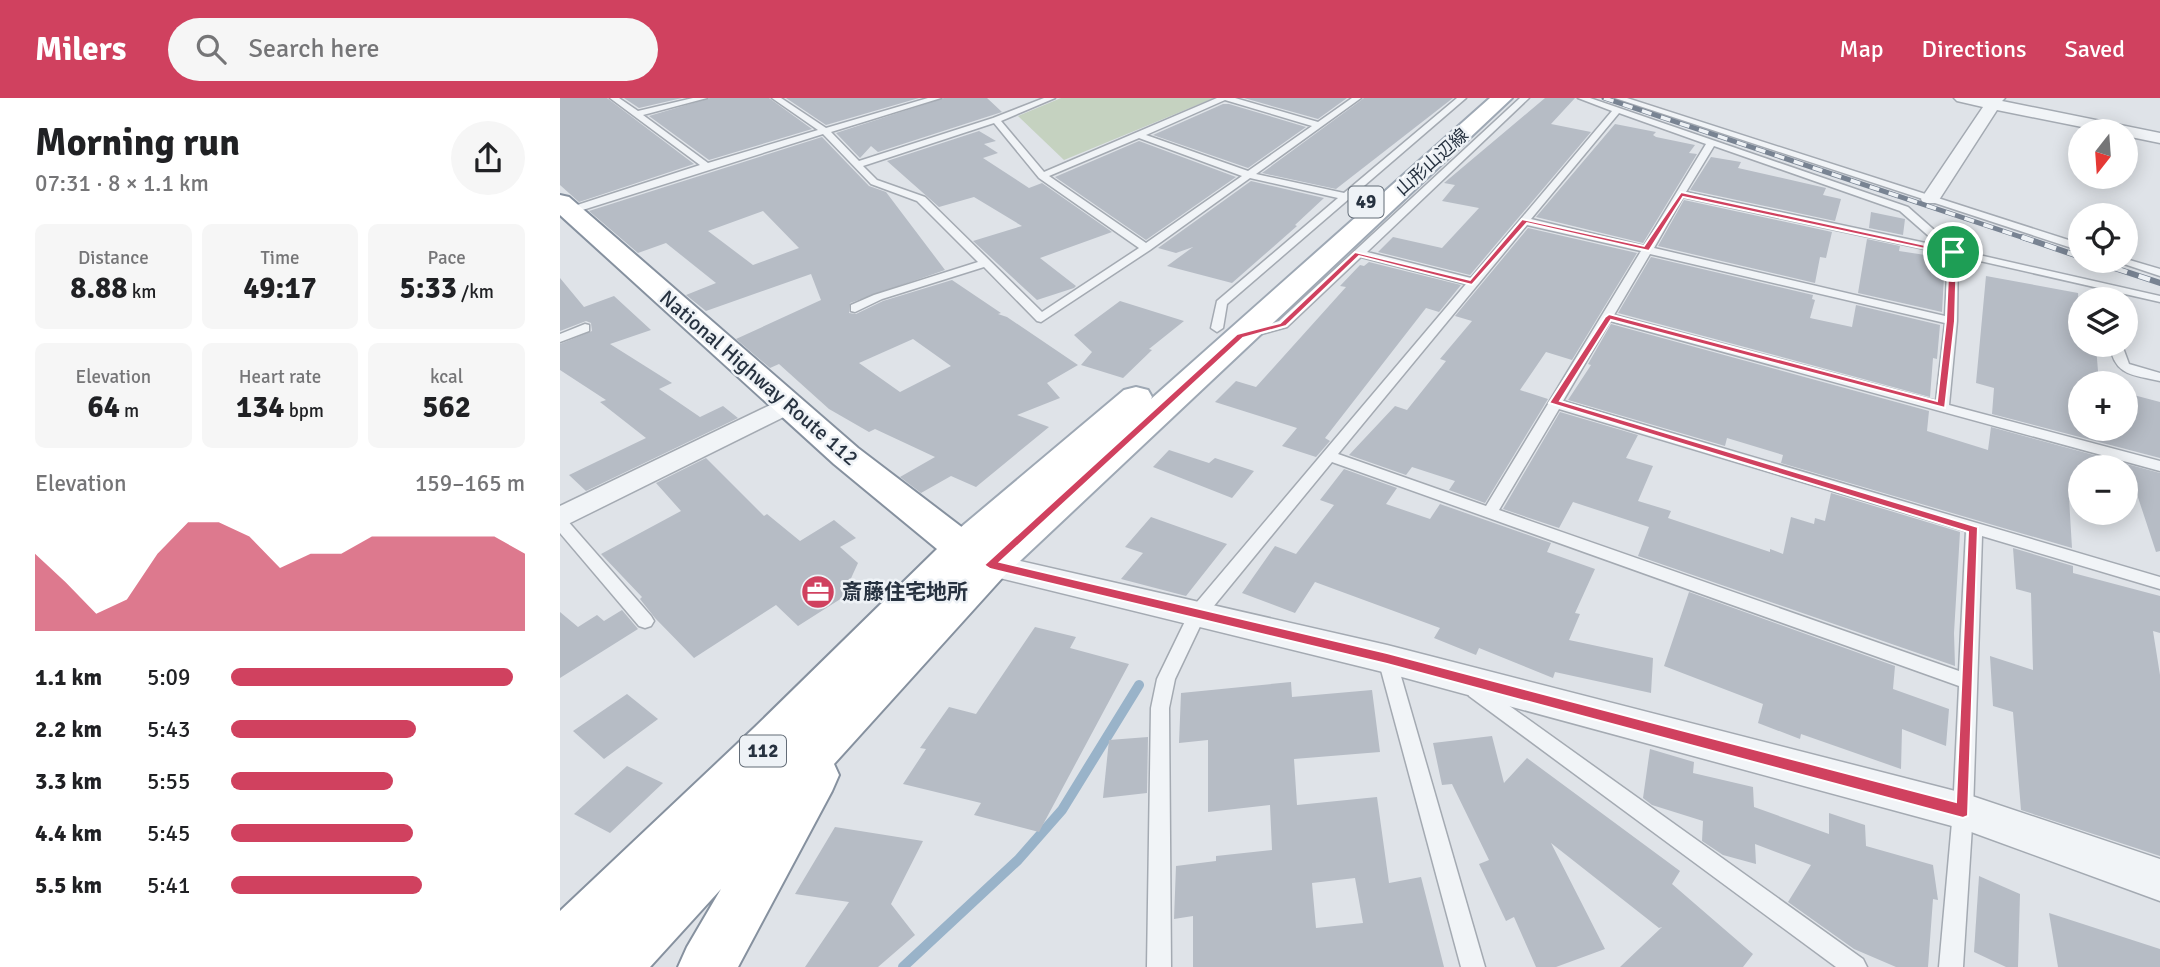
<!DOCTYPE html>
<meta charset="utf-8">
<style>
body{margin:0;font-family:Signika,"Noto Sans JP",sans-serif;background:#f6f6f6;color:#202124;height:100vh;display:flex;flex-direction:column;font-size:26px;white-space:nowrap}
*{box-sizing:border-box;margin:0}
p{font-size:23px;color:#757577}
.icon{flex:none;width:38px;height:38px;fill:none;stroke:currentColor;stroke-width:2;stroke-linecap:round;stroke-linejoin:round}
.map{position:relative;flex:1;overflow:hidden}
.panel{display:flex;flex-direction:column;background:#fff;width:560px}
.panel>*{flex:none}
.needle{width:46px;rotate:197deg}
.tools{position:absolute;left:1508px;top:21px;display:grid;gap:14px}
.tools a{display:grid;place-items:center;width:70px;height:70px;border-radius:50%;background:#fff;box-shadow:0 4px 18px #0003;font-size:35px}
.pin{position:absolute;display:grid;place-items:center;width:60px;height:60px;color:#fff;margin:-30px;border:4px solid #fff;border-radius:50%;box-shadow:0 2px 7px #0007}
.round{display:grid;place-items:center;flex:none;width:74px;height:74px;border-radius:37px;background:#f6f6f6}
.summary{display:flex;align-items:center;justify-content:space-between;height:119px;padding:0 35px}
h1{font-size:38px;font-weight:700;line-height:52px}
.figures{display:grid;grid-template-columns:repeat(3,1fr);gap:10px;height:119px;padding:7px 35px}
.figures div{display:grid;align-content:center;border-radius:10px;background:#f6f6f6;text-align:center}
.figures b{font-size:30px;font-weight:700}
.figures small{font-size:19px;font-weight:400}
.figures p{font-size:19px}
.chart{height:196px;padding:14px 35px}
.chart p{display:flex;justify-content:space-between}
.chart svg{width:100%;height:126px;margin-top:7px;fill:#d0415f;opacity:.7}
ul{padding:0 35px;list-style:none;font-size:23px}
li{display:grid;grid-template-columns:112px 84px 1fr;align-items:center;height:52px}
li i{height:18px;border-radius:9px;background:#d0415f}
header{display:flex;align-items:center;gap:42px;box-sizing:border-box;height:98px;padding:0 35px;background:#d0415f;color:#fff}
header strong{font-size:33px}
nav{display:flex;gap:38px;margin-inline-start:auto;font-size:24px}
.search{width:490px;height:63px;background:#f6f6f6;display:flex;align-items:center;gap:18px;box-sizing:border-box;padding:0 24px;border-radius:38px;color:#757577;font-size:26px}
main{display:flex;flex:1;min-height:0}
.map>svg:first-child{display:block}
</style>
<header>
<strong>Milers</strong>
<div class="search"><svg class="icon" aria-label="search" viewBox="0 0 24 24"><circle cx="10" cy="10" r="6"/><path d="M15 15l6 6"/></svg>Search here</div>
<nav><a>Map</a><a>Directions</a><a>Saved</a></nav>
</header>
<main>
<section class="panel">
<div class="summary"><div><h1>Morning run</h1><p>07:31 · 8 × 1.1 km</p></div><a class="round"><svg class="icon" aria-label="share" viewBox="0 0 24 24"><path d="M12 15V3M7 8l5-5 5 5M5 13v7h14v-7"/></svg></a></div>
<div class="figures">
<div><p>Distance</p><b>8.88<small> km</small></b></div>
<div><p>Time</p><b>49:17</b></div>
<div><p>Pace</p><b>5:33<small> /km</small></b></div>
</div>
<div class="figures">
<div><p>Elevation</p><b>64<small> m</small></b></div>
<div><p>Heart rate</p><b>134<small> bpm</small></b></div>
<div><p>kcal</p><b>562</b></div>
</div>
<div class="chart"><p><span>Elevation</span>159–165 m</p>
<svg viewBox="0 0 160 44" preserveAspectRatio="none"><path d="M0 44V17L10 27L20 38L30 33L40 17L50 6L60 6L70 11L80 22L90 17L100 17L110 11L120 11L130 11L140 11L150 11L160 17V44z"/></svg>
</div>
<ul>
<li><b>1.1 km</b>5:09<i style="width:96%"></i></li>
<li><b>2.2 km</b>5:43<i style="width:63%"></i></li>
<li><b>3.3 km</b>5:55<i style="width:55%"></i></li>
<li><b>4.4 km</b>5:45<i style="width:62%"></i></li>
<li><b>5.5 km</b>5:41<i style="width:65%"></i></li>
</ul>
</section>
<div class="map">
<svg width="1600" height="869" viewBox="0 0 1600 869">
<rect width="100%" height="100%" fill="#dfe3e8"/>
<polygon fill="#c5d2c0" points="501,0 654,0 504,62 458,18"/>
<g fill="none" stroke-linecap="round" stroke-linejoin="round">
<polyline stroke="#99b3c9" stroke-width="10" points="343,869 458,762 502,712 579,587"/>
</g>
<g fill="#b6bcc5" fill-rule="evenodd">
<polygon points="0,0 47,0 134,66 19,104 0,87"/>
<polygon points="64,0 122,0 79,10"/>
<polygon points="150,0 209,0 252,31 149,62 89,18"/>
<polygon points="226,0 359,0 266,27"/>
<polygon points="384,0 427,0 442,14 318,54 311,48 300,60 276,35"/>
<polygon points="684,0 787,0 758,21"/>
<polygon points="804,0 893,0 776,91 702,75"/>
<polygon points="985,0 1015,0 991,26 1031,34 910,177 818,154 833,139 882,150 919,110 882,103 895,87 884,85"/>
<polygon points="663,6 669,6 746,29 688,70 593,37"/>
<polygon points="1055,26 1096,34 1093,37 1096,39 1135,47 1129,55 1137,56 1083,145 976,119"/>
<polygon points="419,33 436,43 424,46 438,55 423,60 469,90 482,85 552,134 480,160 516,188 514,190 477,202 413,143 462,128 414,99 379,109 327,63"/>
<path d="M262 39 309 88 326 94 385 172 290 205 289 215 296 216 323 203 392 182 441 215 438 216 447 219 518 267 487 285 500 300 457 317 489 329 416 389 391 378 361 395 340 379 375 359 315 331 309 334 269 311 219 266 210 270 176 241 261 202 251 176 146 213 126 197 156 185 106 145 78 155 29 113ZM203 113 239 150 193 167 148 133ZM353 241 391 268 340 294 299 265Z"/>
<polygon points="579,43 676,79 586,142 495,79"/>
<polygon points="1151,59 1181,64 1178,70 1266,90 1263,97 1281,101 1275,123 1130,92"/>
<polygon points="691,83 764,100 735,127 737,128 672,185 607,168 633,149 616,155 598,150"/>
<polygon points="1124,102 1272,134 1266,160 1260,159 1255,185 1098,148"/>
<polygon points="1311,114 1345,121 1343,137 1309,130"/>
<polygon points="968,130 1077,155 1012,262 986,254 960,292 988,301 925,405 889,392 895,383 852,369 846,377 789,357 835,308 847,312 886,263 880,261 912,223 895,218"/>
<polygon points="1307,141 1340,148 1339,153 1385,160 1382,214 1298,195"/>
<polygon points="1091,159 1253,197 1252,201 1255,202 1250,220 1292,229 1296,207 1380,227 1377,261 1373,260 1370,299 1058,215"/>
<polygon points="809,164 901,187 879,214 866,210 765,340 770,343 756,359 722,348 737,330 655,304 676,283 696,289 786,189 780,188 800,167 804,168"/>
<polygon points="1426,178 1518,195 1521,247 1536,248 1538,273 1533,285 1521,285 1521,331 1566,331 1566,295 1600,304 1600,360 1432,316 1434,290 1416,285"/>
<polygon points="0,180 24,209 54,198 91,232 50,246 112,285 99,291 140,319 163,308 178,320 26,393 9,377 86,340 40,304 46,302 0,272 0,246 32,233 31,225 26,223 0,233"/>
<polygon points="560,203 624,223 589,251 592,252 563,280 521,267 532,254 514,237"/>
<polygon points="1051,226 1369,313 1367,333 1428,352 1431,329 1600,375 1600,453 1596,454 1568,369 1521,369 1521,402 1509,400 1512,450 1221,365 1223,357 1167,340 1165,348 1008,302 1031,267 1028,266"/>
<polygon points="1000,314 1078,337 1066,360 1093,368 1078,403 1111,413 1108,420 1210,454 1210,451 1223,456 1231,419 1254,426 1255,420 1265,423 1271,395 1400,434 1394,535 1395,568 1078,458 1089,429 1013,404 999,430 943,411"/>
<polygon points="609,352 649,365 655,360 694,373 672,400 593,369"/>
<polygon points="146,360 204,418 207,416 240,443 274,422 296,440 280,449 298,465 282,500 238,528 216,507 134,560 95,520 80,501 82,499 41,456 121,413 96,385"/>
<polygon points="784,371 837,390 826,406 870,421 880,406 991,445 987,454 1035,471 1015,515 1020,516 1009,542 1093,560 1091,595 995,574 993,580 919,550 916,557 874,540 880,530 755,484 735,515 682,495 715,448 736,456 774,407 760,402"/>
<polygon points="591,419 667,446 626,498 561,481 583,455 565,449"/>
<polygon points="1453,450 1513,468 1513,475 1600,498 1600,535 1593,533 1600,577 1600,758 1461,712 1453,614 1433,608 1430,558 1473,572 1471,495 1456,491"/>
<polygon points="1129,494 1335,568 1333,591 1389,611 1386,648 1342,631 1341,671 1241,636 1240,641 1198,625 1203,606 1104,568"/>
<polygon points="62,512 78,531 0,580 0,514 18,529 37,517 44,523"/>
<polygon points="475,529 516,539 510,550 569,566 479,734 414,717 421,705 343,686 366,651 360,650 389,609 416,616"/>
<path d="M731 584 732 599 812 592 820 654 734 661 737 707 817 699 829 785 861 779 884 869H633V818L614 821 616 768 656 763V758L712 752 710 707 648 714V642L619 645 621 595ZM795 780 803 825 756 830 752 785Z"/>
<polygon points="67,596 98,621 44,661 13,633"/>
<polygon points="932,638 944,685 967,660 1120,773 1112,786 1193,856 1183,869 1060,869 1102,829 1099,830 991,745 1045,851 996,869 976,869 954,819 946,823 919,766 929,762 892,686 882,687 873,645"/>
<polygon points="588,639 587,695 543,700 549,642"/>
<polygon points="1090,651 1134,664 1133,675 1193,689 1194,709 1269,736 1269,715 1305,727 1306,748 1373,767 1378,802 1373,801 1368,869 1336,869 1294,851 1228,804 1251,767 1195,746 1196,766 1163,757 1142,743 1143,723 1092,707 1083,700"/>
<polygon points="67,668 103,685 50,735 14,716"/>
<polygon points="275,729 363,743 331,806 355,837 318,869 245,869 289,804 235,796"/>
<polygon points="1419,778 1460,796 1458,869 1446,869 1414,854"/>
<polygon points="1489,815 1600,851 1600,869 1498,869"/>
</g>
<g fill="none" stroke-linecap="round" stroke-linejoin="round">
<g stroke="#a4aab2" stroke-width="3">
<g id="service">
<path d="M50 0H59L78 13 133 0H147L83 17 148 65 258 32 212 0H221L266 30 368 0H381L271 34 299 63 433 20 484 0H495L441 23 484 74 657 0H675L758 24 792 0H801L696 76 784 95 897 0H906L667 206 663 230 657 234 651 230 657 203 778 100 690 80 590 152 481 224 477 223 424 169 322 201 295 214 291 213V207L314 197 418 164 357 103 311 86 263 36 13 115H5V111L140 67ZM665 2 752 28 688 73 586 37ZM434 25 479 80 579 150 482 214 365 99 317 82 303 68ZM579 40 682 78 586 145 489 78Z"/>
<path d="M960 0H969L807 154 911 180 1052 13 1018 0H1030L1348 109 1397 152 1600 198V204L1398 158 1397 223 1389 307 1600 363V373L1050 223 1003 303 1600 479V491L1422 438 1413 713 1403 869H1379L1393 713 1399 588 772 364 644 520 615 581 609 610 611 869H587L591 610 597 581 631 511 906 186 801 159 727 229 687 240 681 236 719 223ZM1059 15 1146 46 1084 148 971 121ZM1154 48 1340 113 1380 148 1126 94ZM1123 99 1388 156 1385 218 1094 150ZM967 127 1081 153 926 408 778 356ZM1090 156 1385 225 1376 303 1054 217ZM999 311 1406 433 1399 573 939 412Z"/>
<polygon points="1055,0 1067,0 1521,146 1521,153"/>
<polygon points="1566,161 1600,171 1600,178 1555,163"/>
<polygon points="25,226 29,227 29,233 0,244 0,236"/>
<path d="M1550 247H1562L1569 266 1600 275V283C1574 277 1554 278 1550 247Z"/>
<polygon points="0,419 6,421 91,518 94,523 91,528 85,530 79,528 0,435"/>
<polygon points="827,554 833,556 836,561 925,869 901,869 818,561 821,556"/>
<polygon points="916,584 1303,861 1307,869 1276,869 909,598 907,592 909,586"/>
</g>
</g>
<g stroke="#a4aab2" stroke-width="3">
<g id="minor">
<polygon points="1394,0 1445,0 1442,3 1600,35 1600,45 1566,38 1566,33 1542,33 1437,12 1377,105 1363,105 1361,101 1423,9 1397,3"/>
<polygon points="229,298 238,300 242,306 238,312 0,430 0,408"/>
<polygon points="430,456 827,547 1403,695 1600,761 1600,803 1403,731 827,575 419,475 415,467 419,459"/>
</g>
</g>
<g stroke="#9ea8b4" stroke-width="4">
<polygon id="primary" points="930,0 952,0 444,478 430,482 416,478 410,467 413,461 402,464 388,460 382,450 388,440 564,292 576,289 588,292 592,299 591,301"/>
</g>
<g stroke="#86919f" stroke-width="4">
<polygon id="trunk" points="0,97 9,99 298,350 416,440 444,456 450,467 444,478 274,666 279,677 272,693 178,869 118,869 127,849 161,791 90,869 0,869 0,813 195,629 377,451 274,366 0,117"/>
</g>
<use href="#service" fill="#f1f4f7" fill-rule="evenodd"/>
<use href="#minor" fill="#f1f4f7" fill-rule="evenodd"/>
<use href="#primary" fill="#fff" fill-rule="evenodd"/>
<use href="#trunk" fill="#fff" fill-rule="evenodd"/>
<g stroke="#788392" stroke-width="5">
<polyline id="rail-far1" points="1044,0 1467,141"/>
</g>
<g stroke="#788392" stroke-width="6">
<g id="rail">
<polyline points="1462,139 1521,159"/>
<polyline points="1533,163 1600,185"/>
</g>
</g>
<use href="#rail-far1" stroke="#eef2f6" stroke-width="3.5" stroke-dasharray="10" stroke-linecap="butt"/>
<use href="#rail" stroke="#eef2f6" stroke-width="4.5" stroke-dasharray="12" stroke-linecap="butt"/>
</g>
<path fill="#d0415f" stroke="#fff" stroke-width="2" fill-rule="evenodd" d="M1121 94 1397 154 1395 223 1385 310 1051 222 1000 303 1418 429 1408 718 1403 720 827 566 430 471 424 467 677 236 720 225 795 154 910 182 962 121 1084 148ZM1123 99 1389 156 1386 223 1377 303 1049 216 1045 219 989 305 1408 434 1396 704 827 555 440 464 683 240 726 228 799 158 912 187 967 125 1089 153Z"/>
<defs>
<g id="office-disc" transform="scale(1.75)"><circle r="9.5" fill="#d0415f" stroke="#eef2f6"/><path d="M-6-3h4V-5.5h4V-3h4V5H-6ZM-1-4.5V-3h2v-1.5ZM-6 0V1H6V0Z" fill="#fff"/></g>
</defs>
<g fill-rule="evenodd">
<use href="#office-disc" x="258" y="494"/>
</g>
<g text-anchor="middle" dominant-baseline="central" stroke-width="5" stroke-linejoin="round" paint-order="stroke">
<g font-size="18" fill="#273240" stroke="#eef2f6">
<text transform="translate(872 64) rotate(-42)">山形山辺線</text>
</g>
<g fill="#eef2f6" stroke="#636c77" stroke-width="2">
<rect x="788.5" y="88.5" width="35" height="31" rx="5"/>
<rect x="180" y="637.5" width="46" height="31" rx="5"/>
</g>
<g font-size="19" font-weight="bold" fill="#273240">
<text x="806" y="104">49</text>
<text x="203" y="653">112</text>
</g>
<g font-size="21" fill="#273240" stroke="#eef2f6">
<text transform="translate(199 280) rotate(41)">National Highway Route 112</text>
</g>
<g font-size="21" font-weight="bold" fill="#273240" stroke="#eef2f6" text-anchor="start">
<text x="282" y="494">斎藤住宅地所</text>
</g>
</g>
</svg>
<div class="tools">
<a><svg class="needle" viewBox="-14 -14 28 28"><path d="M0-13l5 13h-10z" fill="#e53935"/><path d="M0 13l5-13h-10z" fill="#757577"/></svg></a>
<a><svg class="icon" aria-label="locate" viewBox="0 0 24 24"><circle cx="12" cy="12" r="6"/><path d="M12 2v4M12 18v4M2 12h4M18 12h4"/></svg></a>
<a><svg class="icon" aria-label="layers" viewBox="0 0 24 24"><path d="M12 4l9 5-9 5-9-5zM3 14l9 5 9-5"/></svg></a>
<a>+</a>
<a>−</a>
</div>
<div class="pin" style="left:1393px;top:154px;background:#1e9e55"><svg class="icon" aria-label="arrive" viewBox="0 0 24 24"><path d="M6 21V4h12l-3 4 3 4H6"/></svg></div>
</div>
</main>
